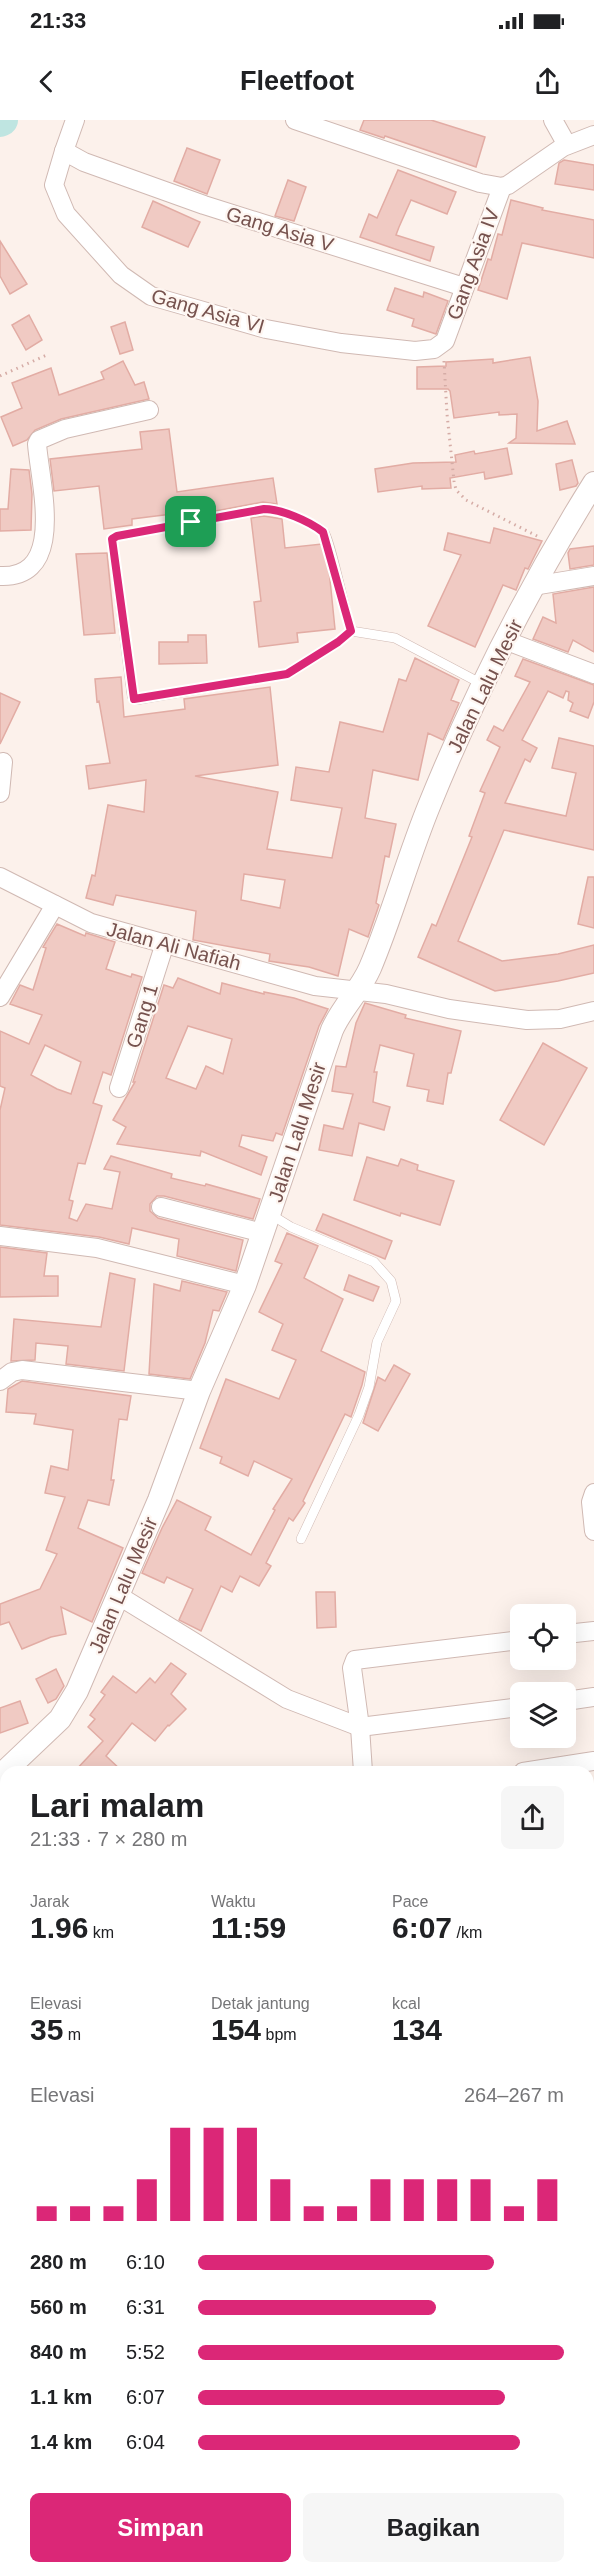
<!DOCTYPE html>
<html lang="id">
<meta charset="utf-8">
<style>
body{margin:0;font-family:Arial,sans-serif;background:#f6f6f6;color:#202124;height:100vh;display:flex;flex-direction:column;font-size:22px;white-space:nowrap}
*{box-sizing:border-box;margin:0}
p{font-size:20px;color:#757577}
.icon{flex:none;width:33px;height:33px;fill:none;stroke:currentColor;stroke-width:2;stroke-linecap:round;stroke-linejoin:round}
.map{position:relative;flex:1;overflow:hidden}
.sheet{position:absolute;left:0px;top:1646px;width:594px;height:808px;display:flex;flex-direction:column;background:#fff;border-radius:18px 18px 0 0;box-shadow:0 6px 24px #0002}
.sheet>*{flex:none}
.controls{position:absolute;left:510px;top:1484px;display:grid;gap:12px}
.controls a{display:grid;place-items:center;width:66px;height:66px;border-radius:9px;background:#fff;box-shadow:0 6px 24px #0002;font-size:30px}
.pin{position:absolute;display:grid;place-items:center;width:51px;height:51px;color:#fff;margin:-26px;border-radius:12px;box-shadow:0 3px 9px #0006}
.round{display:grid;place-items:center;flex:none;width:63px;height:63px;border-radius:9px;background:#f6f6f6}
.overview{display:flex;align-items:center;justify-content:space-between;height:102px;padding:0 30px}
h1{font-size:33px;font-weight:800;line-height:45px}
.stats{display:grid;grid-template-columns:repeat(3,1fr);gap:9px;height:102px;padding:6px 30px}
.stats div{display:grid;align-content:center}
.stats b{font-size:30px;font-weight:800}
.stats small{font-size:16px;font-weight:400}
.stats p{font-size:16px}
.chart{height:168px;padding:12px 30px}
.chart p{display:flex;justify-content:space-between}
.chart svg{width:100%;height:108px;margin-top:6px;stroke:#db2777;stroke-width:6}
.primary-button{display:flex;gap:12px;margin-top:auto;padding:12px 30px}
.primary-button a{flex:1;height:69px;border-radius:9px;background:#db2777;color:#fff;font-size:24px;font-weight:800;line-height:69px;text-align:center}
.primary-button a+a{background:#f6f6f6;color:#202124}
ul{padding:0 30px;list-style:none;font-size:20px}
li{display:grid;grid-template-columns:96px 72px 1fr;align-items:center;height:45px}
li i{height:15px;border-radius:8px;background:#db2777}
.status{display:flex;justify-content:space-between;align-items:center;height:42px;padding:0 30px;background:#fff;direction:ltr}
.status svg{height:16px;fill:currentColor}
header{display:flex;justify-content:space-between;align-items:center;height:78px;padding:0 30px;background:#fff;font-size:27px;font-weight:800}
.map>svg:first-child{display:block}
</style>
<div class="status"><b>21:33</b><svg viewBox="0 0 49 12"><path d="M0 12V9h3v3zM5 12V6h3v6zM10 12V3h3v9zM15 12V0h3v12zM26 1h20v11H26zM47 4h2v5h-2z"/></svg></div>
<header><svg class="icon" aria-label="back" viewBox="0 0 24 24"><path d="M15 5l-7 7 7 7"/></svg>Fleetfoot<svg class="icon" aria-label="share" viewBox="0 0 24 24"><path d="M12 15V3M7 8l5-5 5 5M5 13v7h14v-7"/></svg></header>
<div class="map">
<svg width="594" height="2453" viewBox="0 0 594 2453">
<rect width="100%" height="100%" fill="#fcf1eb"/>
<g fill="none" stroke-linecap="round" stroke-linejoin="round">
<polyline stroke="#bfe5e1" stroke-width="32" points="0,1 2,0"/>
</g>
<g fill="#f0cac3" stroke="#e2aca4" stroke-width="1.5" fill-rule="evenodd">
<polygon points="364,0 431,0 485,17 476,47 385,16 384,18 360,10"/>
<polygon points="187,28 220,40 207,74 174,61"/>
<polygon points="564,40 594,45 594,70 555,64 559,43"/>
<polygon points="398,50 456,72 447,94 411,80 399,107 396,115 434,127 430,141 360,117 369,94 377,98"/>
<polygon points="288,60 306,67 294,101 275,96"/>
<polygon points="511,80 543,88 542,90 594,100 594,138 522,123 507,179 478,170 488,139 491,140 498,114 502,115"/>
<polygon points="153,81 200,102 188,127 142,107"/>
<polygon points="0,121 27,164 10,174 0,156"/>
<polygon points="395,168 423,177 424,172 448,181 436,214 412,206 414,199 387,190"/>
<polygon points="29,195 42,220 26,230 12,205"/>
<polygon points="125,202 133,230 120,234 111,207"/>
<polygon points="530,237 538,281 537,311 567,301 575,324 509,323 516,318 517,294 499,295 499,292 454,298 450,271 448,269 417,269 417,247 446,246 446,242 493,239 493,243"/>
<polygon points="123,241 135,265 144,262 149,279 61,299 35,310 27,320 13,326 1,297 22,288 12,263 51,248 59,275 104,259 101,252"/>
<polygon points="169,309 177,372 273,358 277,384 263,382 189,396 188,392 132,399 132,405 104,409 99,366 54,371 50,339 142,329 140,312"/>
<polygon points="507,328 512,354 485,359 484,352 450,358 451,368 422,369 422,366 378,372 375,349 413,343 456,342 455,335 474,331 475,334"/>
<polygon points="572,340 578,363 576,366 560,370 556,344"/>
<polygon points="11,349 29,350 32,374 31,410 0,411 0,389 8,389"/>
<polygon points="264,396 282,399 285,428 322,424 329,450 335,509 297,513 298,522 259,527 254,482 261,481 251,398"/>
<polygon points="494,408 542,421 528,449 525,448 516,470 503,465 475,527 428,506 461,435 444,430 448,413 490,423"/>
<polygon points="594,426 594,445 570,449 568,433 570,429"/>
<polygon points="107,433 115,513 84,515 76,434"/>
<polygon points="594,467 594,532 573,520 568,532 533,519 543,497 556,503 553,474"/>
<polygon points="188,515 206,515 207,543 159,544 159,522 188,522"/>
<path d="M415 538 459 560 451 580 459 583 443 620 428 613 418 660 373 650 365 698 396 704 389 737 385 736 376 783 379 785 368 817 349 809 338 856 309 847 269 841 270 834 193 820 196 791 116 775 113 785 86 778 92 755 95 756 108 685 144 692 146 660 89 669 86 646 110 643 99 581 97 582 95 559 121 557 124 597 185 589 184 579 270 567 278 645 195 656 278 672 267 729 332 738 342 688 291 680 296 647 329 652 340 602 383 612 399 559 406 561ZM244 754 285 760 280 788 241 780Z"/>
<polygon points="523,539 594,565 594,582 588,598 570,591 573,583 568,580 569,572 566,571 563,578 548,571 522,620 537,628 530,642 525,639 505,683 566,696 576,653 552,648 559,618 594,626 594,730 504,710 458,821 502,841 558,834 594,825 594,853 558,861 495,871 418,837 432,804 436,806 472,717 469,716 485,673 480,671 500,627 487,620 494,606 503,611 530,562 515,556"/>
<polygon points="0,573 20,582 0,624"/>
<polygon points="588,757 594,757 594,808 578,804"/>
<path d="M57 804 85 816 86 813 115 822 106 849 131 857 132 854 142 857 111 955 103 952 93 983 102 986 85 1044 78 1043 69 1080 73 1081 69 1098 77 1101 86 1084 112 1089 120 1052 104 1049 111 1036 172 1054 171 1058 205 1066 206 1064 260 1079 253 1099 164 1076H157L150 1084V1091L158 1098 243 1120 236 1151 177 1136 179 1119 132 1108 129 1124 99 1117 0 1105V990L5 968 0 966V911L29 924 42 895 10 884 20 865 33 870 46 828 43 827ZM45 925 81 942 71 974 57 969 31 955Z"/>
<path d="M178 858 220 874 222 863 264 874V872L294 878 328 889 319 906 282 1015 276 1013 273 1021 242 1015 239 1026 267 1037 261 1055 201 1031 200 1036 117 1024 126 1007 113 1000 135 962H133L164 865 173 868ZM188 906 232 919 223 954 206 946 196 969 166 958Z"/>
<polygon points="365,883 406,895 405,898 461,911 451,953 448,953 443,984 427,981 429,970 407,966 414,934 380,925 374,952 377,952 373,982 390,987 384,1010 359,1003 352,1036 319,1030 324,1005 343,1009 353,974 332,971 336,946 346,947 356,903"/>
<polygon points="543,923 587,948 544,1025 500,1000"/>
<polygon points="367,1037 398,1046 401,1039 418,1045 417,1050 454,1061 440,1105 401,1093 400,1096 354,1080"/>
<polygon points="323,1094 392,1121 385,1139 316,1110"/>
<polygon points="287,1113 318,1126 304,1158 343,1179 321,1231 365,1252 362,1265 351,1297 345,1294 303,1381 305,1383 293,1401 289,1398 266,1443 271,1446 259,1466 240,1456 232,1472 221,1466 201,1511 179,1500 193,1469 167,1457 164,1463 142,1453 162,1408 177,1380 211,1397 205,1410 251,1435 275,1390 273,1389 292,1359 254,1341 248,1356 220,1343 222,1337 200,1328 226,1259 279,1279 296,1240 272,1230 283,1204 259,1192 282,1144 275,1141"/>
<polygon points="0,1127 47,1133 44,1156 58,1156 58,1176 0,1177"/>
<polygon points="110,1153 135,1159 124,1251 66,1244 68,1226 36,1223 35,1240 11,1241 14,1199 101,1207"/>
<polygon points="349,1155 379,1167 373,1181 344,1170"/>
<polygon points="182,1161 227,1172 219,1191 213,1190 205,1223 190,1259 149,1254 154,1164 180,1171"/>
<polygon points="394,1245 410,1254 378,1311 363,1303 378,1257 385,1261"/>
<polygon points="22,1261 131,1276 127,1300 119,1299 111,1360 114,1360 109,1385 88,1380 78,1408 123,1428 92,1502 61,1487 66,1514 51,1517 22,1529 9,1502 0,1505 0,1484 40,1469 57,1434 46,1430 65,1377 45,1373 51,1346 68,1350 73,1310 34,1304 36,1294 6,1292 8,1269"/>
<polygon points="316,1472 335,1472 336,1507 317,1508"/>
<polygon points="171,1543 186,1554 171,1574 186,1589 169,1606 168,1605 155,1621 132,1603 106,1636 123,1652 74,1652 103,1621 88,1607 95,1599 90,1595 105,1575 101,1572 113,1556 136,1573 150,1558 155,1563"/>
<polygon points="56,1549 64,1566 56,1579 48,1583 36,1559"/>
<polygon points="20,1581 28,1603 0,1613 0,1588"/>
</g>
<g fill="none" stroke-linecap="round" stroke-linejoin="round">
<g stroke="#d0b9b3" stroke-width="10">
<g id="service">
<path d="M351 511C346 495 330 419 324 412 314 402 278 389 264 389L117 416 112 419 132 576 136 580 287 554 338 522 351 511 395 518 482 564"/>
<polyline points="270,1094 291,1107 374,1142 391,1161 396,1181 377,1222 369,1267 359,1295 301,1419"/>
</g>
</g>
<g stroke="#d0b9b3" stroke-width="20">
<g id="minor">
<polyline points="295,0 480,63 502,67 508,65 563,27 594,15"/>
<polyline points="553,0 567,25"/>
<polyline points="64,31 75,0"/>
<polyline points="464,167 204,85 84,42 64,31 54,65 66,94 121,155 151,176 266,209 341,223 415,231 434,229 445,221 502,67"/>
<path d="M0 456C67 459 40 364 37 324L39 320 65 309 149 290"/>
<polyline points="533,466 594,456"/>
<polyline points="507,521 594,554"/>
<polyline points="0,673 3,642"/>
<polyline points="0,757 91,803 315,866 386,874 449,889 527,900 560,899 594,891"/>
<polyline points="0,877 55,785"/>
<polyline points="119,968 165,823"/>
<polyline points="161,1087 263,1113"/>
<polyline points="0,1116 97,1128 245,1165"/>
<polyline points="0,1261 12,1252 22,1250 199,1271"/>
<polyline points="594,1373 591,1382 594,1411"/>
<polyline points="119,1476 287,1579 360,1607 520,1587"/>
<polyline points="566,1514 594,1511"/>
<polyline points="566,1581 594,1577"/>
<polyline points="363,1652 360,1607 352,1548 355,1540 520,1520"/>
<polyline points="523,1652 594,1641"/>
<polyline points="588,1729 594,1728"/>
<polyline points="0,1944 6,1957"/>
<polyline points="588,1962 594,2014"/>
<polyline points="588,2128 594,2128"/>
<polyline points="588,2244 594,2244"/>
<polyline points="588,2301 594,2301"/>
<polyline points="0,2328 6,2327"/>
<polyline points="0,2391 6,2390"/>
<polyline points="15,2453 48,2448"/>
</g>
</g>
<g stroke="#d0b9b3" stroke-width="24">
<path id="tertiary" d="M0 1656 60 1599 77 1571 159 1380 199 1271 245 1165 332 910C342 887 360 871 370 848 392 796 407 740 429 686 474 575 530 465 594 363"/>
</g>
<g stroke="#d5aca6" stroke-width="3" stroke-dasharray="1.5 4.5" stroke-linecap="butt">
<polyline points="444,241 447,294 454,361 456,370 466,380 541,418"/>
<polyline points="0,256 49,234"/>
</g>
<use href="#service" stroke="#fff" stroke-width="9"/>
<use href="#minor" stroke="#fff" stroke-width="18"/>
<use href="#tertiary" stroke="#fff" stroke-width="22"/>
</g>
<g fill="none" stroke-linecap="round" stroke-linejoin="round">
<g stroke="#fff" stroke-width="12">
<path id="route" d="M264 389C281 389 309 401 323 412L351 511 338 522 287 554 134 579 112 419 117 416Z"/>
</g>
<use href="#route" stroke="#db2777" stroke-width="8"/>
</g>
<g text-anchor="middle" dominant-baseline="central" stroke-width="4.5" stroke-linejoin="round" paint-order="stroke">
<g font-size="20" fill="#76524e" stroke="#fef6f1">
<text transform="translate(280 109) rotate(17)">Gang Asia V</text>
<text transform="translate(473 144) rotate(-70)">Gang Asia IV</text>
<text transform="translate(208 191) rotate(16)">Gang Asia VI</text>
<text transform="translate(485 566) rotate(-64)">Jalan Lalu Mesir</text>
<text transform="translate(174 826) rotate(15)">Jalan Ali Nafiah</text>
<text transform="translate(142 896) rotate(-73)">Gang 1</text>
<text transform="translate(297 1012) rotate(-72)">Jalan Lalu Mesir</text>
<text transform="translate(123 1465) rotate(-67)">Jalan Lalu Mesir</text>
</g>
</g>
</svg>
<div class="controls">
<a><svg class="icon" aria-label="locate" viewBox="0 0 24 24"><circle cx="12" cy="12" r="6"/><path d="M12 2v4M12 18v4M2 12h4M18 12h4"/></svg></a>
<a><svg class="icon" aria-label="layers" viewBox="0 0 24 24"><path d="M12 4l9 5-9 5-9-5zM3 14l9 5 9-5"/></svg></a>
</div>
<div class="pin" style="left:191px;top:402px;background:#1e9e55"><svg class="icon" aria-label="arrive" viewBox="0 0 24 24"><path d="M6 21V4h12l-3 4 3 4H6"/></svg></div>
<section class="sheet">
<div class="overview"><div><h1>Lari malam</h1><p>21:33 · 7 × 280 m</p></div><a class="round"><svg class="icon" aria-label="share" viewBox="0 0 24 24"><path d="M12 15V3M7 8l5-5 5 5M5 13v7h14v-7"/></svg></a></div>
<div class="stats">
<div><p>Jarak</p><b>1.96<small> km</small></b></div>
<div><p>Waktu</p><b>11:59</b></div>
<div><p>Pace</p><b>6:07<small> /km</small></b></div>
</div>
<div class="stats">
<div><p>Elevasi</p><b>35<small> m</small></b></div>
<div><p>Detak jantung</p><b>154<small> bpm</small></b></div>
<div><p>kcal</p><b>134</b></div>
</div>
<div class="chart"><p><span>Elevasi</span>264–267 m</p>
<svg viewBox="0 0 160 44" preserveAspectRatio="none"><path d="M5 44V38M15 44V38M25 44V38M35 44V27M45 44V6M55 44V6M65 44V6M75 44V27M85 44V38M95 44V38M105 44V27M115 44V27M125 44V27M135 44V27M145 44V38M155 44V27"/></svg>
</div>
<ul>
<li><b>280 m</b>6:10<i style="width:81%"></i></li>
<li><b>560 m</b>6:31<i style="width:65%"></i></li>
<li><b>840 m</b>5:52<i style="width:100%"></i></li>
<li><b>1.1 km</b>6:07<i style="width:84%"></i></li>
<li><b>1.4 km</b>6:04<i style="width:88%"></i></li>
</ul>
<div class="primary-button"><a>Simpan</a><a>Bagikan</a></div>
</section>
</div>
